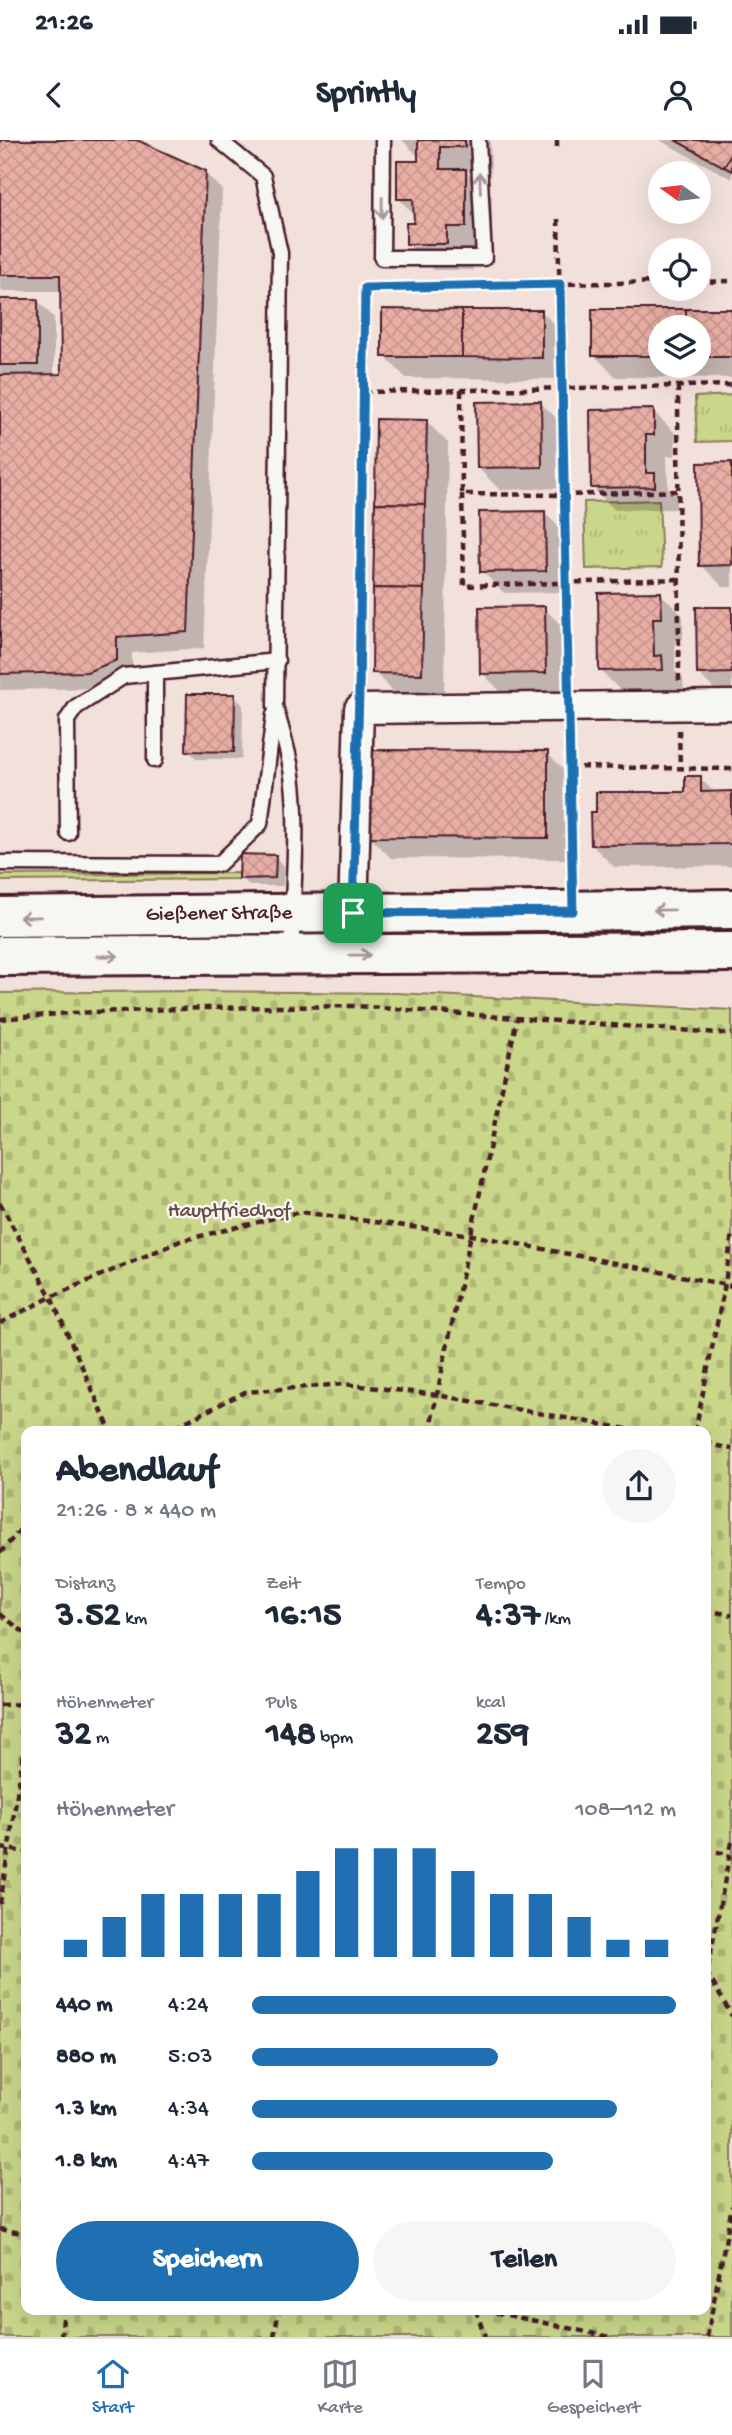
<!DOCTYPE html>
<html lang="de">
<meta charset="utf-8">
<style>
body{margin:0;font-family:"Gochi Hand",sans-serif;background:#f6f6f7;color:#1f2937;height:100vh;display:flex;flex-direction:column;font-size:26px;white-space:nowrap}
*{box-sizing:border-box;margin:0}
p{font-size:23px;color:#747a83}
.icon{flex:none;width:38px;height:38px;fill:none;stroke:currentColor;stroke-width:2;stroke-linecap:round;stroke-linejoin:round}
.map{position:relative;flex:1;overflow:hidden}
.details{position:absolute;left:21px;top:1286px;width:690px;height:889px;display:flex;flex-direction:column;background:#fff;border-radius:14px;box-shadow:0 7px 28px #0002}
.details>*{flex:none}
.needle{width:46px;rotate:284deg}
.controls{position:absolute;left:648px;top:21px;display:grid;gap:14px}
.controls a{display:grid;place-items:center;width:63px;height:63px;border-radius:50%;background:#fff;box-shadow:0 7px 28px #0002;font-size:35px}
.pin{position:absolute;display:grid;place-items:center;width:60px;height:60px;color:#fff;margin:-30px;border-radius:14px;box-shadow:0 4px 10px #0006}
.round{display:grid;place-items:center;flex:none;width:74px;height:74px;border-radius:37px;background:#f6f6f7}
.headline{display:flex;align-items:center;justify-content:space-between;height:119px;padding:0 35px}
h1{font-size:38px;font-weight:800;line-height:52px}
.stats{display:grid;grid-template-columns:repeat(3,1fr);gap:10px;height:119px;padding:7px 35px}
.stats div{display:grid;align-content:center}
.stats b{font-size:35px;font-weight:800}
.stats small{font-size:19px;font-weight:400}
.stats p{font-size:19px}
.chart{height:196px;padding:14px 35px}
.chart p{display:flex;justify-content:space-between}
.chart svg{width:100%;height:126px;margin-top:7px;stroke:#1f6fb2;stroke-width:6}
.primary-button{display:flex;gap:14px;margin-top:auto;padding:14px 35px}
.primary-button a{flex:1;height:80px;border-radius:42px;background:#1f6fb2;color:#fff;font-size:28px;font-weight:800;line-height:80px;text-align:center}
.primary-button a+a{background:#f6f6f7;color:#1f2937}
ul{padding:0 35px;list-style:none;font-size:23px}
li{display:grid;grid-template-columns:112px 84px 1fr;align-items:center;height:52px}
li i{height:18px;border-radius:9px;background:#1f6fb2}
.status{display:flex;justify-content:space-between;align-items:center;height:49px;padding:0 35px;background:#fff;direction:ltr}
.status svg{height:19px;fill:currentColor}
header{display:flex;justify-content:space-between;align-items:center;height:91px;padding:0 35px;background:#fff;font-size:32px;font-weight:800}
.menu{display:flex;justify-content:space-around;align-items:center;height:98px;border-top:2px solid #e0e1e3;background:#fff;font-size:19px;color:#747a83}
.menu a{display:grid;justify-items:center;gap:4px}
.menu .on{color:#1f6fb2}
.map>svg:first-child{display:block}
</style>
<div class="status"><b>21:26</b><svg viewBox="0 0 49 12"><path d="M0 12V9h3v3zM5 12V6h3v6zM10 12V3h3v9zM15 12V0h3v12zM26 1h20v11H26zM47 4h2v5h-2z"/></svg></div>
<header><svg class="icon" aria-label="back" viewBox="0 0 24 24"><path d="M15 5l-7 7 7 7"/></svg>Sprintly<svg class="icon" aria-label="person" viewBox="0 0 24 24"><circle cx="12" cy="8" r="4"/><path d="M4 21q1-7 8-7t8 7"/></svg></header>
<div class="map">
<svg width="732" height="2197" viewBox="0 0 732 2197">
<defs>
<pattern id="grass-tufts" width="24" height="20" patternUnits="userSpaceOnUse" patternTransform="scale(1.75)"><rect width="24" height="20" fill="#cad78a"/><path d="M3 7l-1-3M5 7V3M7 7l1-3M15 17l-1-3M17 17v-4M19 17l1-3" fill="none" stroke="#afb877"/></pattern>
<pattern id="cemetery-stones" width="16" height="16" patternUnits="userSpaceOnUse" patternTransform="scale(1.75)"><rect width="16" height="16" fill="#cad78a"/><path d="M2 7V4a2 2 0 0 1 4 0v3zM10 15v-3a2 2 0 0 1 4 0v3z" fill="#afb877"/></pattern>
<pattern id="building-cross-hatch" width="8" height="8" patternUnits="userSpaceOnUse" patternTransform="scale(1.75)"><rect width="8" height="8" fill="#e8aea4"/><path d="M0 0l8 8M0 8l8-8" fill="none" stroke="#c8958d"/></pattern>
</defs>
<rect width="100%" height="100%" fill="#f2e0db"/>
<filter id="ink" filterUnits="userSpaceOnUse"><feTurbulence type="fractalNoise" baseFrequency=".0143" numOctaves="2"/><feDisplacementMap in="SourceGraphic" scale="14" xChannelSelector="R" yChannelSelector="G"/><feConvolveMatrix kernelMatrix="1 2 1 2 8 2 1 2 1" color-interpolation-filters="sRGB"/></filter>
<g filter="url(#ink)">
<g fill="url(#grass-tufts)" stroke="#8a7b5a" stroke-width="2">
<polygon points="732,255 732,301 697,302 695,257"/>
<polygon points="659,360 662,427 586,429 584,362"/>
<polygon points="240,733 239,739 0,741 0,735"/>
</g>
<path fill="url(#cemetery-stones)" stroke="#8a7b5a" stroke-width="2" fill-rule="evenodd" d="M192 851 396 853 732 870V2197H0V853ZM26 1292H705V2170H26Z"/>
<g fill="#0003" fill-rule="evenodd">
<polygon points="0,0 133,0 205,33 222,49 204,508 132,513 132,536 104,548 0,550 0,161 38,161 54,178 54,236 63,236 62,151 0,151"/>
<polygon points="402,0 490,0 491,32 467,32 492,57 492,113 473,113 473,130 434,130 407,103 415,85 415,75 399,59 420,22 420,18"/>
<polygon points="659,0 732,0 732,39"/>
<path d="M594 170 732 171V238L616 237 594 215ZM660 187H698V226H660Z"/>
<polygon points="542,172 564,194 563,239 406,238 384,216"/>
<polygon points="541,263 563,285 563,348 500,350 478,328"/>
<polygon points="653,271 675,293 675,316 667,316 668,348 676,356 676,369 615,370 593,348"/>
<polygon points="426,281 448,303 444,555 396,554 374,532"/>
<polygon points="732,324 732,447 723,447 701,425"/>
<polygon points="544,372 566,394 567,452 504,453 482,431"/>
<polygon points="661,454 683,476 683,499 675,499 675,531 683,539 684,552 622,552 600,530"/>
<polygon points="544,468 566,490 567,554 504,555 482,533"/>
<polygon points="732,468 732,555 720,555 698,533"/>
<polygon points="234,556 243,565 242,619 197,619 188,610"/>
<polygon points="547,613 569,635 569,719 391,718 369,696"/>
<polygon points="700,638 715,653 732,653 732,726 614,727 592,705 686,653"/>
<polygon points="275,717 284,726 283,746 250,746 241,738"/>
</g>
<g fill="url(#building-cross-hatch)" stroke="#4a1f2b" stroke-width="2">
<polygon points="0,0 137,0 206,31 188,492 117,497 117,520 87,532 0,534 0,235 61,234 60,135 0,135"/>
<polygon points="418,0 465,0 465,7 440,7 440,29 466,29 466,87 447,87 447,104 406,104 406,83 414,83 413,59 397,59 397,21 418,21"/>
<polygon points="675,0 732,0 732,13 724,27"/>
<polygon points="732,13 732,31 724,27"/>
<rect x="0" y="159" width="38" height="66"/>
<polygon points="382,169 462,170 462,217 382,217"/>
<polygon points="592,169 686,169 686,187 660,187 660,216 592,216"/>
<polygon points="686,169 732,169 732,217 698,217 698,187 686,187"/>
<polygon points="462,170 542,170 542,218 462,217"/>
<polygon points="541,261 542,327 477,328 476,262"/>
<polygon points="654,269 654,295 646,295 646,333 655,333 655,347 591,348 590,270"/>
<polygon points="376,279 427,280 425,364 375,363"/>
<polygon points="732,322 732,425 699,426 698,323"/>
<polygon points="375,363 425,364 424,449 373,448"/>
<polygon points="545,371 546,431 480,432 479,372"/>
<polygon points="373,448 424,449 422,534 372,533"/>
<polygon points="661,452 662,478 653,478 654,516 662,515 663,530 599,531 598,453"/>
<polygon points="545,466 546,533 480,534 479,467"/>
<polygon points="696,467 732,467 732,533 697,534"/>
<polygon points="187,554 235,554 234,612 186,611"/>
<polygon points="368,610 548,611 548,698 368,697"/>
<polygon points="685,636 701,636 701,652 732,651 732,704 591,705 590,672 596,672 596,652 685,652"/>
<polygon points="240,714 276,715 275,738 239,739"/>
</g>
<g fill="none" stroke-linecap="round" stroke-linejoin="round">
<g stroke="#4a1f2b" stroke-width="19">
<g id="lane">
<path d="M219 0 263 36 280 113 275 566C281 589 289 612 292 635 300 694 291 755 292 814"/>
<polyline points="383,0 382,118 484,118 478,0"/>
<polyline points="155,533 155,620"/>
<polyline points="68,693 67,580 76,567 124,536 277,521"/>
<polyline points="0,723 219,724 260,684 274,575"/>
</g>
</g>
<g stroke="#4a1f2b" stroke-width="33">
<polyline id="street" points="353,773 359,569 732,565"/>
</g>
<g stroke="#4a1f2b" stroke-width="44">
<g id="secondary">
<path id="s1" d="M0 777 732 769"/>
<polyline points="0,816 732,812"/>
</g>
</g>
<g stroke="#4a1f2b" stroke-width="4.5" stroke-dasharray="7 5" stroke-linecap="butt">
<polyline points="557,0 557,8"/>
<polyline points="558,79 568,542"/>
<polyline points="698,142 732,141"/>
<polyline points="678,246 679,542"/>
<polyline points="461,250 462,354 564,355 678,351"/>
<polyline points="364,252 732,245"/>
<polyline points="462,354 464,446 679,439"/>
<polyline points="360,544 365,148 660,142"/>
<polyline points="679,590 680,628"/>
<polyline points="569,593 572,742"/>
<polyline points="569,627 732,629"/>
<polyline points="0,879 70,873 206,868 355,866 732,894"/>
<polyline points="0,1063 51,1157 111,1292"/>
<polyline points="0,1183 51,1157 180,1101 300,1072 472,1095 732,1146"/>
<polyline points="165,1292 245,1252 344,1244 437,1255 644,1292"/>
<polyline points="429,1292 517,878"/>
<polyline points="695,1292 725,1144 732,1093"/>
<polyline points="705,1303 732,1309"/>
<polyline points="0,1413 26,1383"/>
<polyline points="705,1470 732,1475"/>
<polyline points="0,1474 26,1494"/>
<polyline points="0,1565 26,1564"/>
<polyline points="732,1702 707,1833 732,1876"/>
<polyline points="0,1708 26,1712"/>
<polyline points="705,1710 729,1714"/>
<polyline points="0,1764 26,1596"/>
<polyline points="0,2089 26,2094"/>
<polyline points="476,2170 485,2197"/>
<polyline points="484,2170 610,2197"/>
<polyline points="61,2197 64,2170"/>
<polyline points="274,2197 279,2170"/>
<polyline points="707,2197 732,2066"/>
</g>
<use href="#lane" stroke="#f6f6f2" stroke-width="14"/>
<use href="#street" stroke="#f6f6f2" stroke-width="28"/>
<use href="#secondary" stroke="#f6f6f2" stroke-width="38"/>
</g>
<defs><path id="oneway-shaft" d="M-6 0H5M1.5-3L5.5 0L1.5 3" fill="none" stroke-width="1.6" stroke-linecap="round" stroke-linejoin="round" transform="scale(1.75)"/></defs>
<g stroke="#a99598">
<use href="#oneway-shaft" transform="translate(480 43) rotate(-93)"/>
<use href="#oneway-shaft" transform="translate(382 68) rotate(91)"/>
<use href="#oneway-shaft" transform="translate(664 770) rotate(179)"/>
<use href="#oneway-shaft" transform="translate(30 777) rotate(179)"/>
<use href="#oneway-shaft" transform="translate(360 815) rotate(-1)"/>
<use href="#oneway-shaft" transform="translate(108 816)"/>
</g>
</g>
<g fill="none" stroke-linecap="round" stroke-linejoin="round" filter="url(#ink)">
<g stroke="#fff" stroke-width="14">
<polygon id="route" points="560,144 573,771 353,773 359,553 365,148"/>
</g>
<use href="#route" stroke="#1f6fb2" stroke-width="9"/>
</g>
<g text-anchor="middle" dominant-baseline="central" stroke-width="5" stroke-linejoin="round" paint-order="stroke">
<g font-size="21" fill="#4a1f2b" stroke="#f6f6f2">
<text stroke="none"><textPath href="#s1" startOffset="219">Gießener Straße</textPath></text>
</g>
<g font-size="21" fill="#6a4d43" stroke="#f6f6f2">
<text x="229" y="1072">Hauptfriedhof</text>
</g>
</g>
</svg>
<div class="controls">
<a><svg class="needle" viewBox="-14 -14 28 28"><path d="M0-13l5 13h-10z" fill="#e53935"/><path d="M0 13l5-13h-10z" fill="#747a83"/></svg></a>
<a><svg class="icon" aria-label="locate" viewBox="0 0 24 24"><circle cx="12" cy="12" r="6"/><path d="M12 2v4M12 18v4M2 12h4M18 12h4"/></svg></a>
<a><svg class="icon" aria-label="layers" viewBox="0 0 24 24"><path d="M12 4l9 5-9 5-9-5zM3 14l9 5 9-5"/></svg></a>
</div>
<div class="pin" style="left:353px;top:773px;background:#1e9e55"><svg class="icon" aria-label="arrive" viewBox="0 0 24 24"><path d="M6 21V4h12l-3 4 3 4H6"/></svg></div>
<section class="details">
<div class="headline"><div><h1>Abendlauf</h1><p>21:26 · 8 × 440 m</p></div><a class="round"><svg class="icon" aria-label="share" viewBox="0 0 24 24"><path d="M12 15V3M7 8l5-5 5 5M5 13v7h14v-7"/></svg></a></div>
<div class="stats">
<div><p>Distanz</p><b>3.52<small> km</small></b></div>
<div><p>Zeit</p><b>16:15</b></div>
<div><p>Tempo</p><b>4:37<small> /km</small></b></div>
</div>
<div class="stats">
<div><p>Höhenmeter</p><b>32<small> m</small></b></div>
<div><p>Puls</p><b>148<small> bpm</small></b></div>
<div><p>kcal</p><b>259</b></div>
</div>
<div class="chart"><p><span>Höhenmeter</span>108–112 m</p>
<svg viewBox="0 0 160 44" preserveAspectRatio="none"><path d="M5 44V38M15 44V30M25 44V22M35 44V22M45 44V22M55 44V22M65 44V14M75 44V6M85 44V6M95 44V6M105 44V14M115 44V22M125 44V22M135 44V30M145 44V38M155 44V38"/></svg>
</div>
<ul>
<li><b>440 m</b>4:24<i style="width:100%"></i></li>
<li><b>880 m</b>5:03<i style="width:58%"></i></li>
<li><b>1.3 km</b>4:34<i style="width:86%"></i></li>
<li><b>1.8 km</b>4:47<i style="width:71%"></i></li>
</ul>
<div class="primary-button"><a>Speichern</a><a>Teilen</a></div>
</section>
</div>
<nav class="menu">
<a class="on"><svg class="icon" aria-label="home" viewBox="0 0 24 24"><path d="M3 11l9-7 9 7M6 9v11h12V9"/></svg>Start</a>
<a><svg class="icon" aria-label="map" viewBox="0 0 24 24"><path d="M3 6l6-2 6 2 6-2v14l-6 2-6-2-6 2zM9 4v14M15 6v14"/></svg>Karte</a>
<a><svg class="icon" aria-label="saved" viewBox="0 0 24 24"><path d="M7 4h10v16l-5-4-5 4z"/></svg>Gespeichert</a>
</nav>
